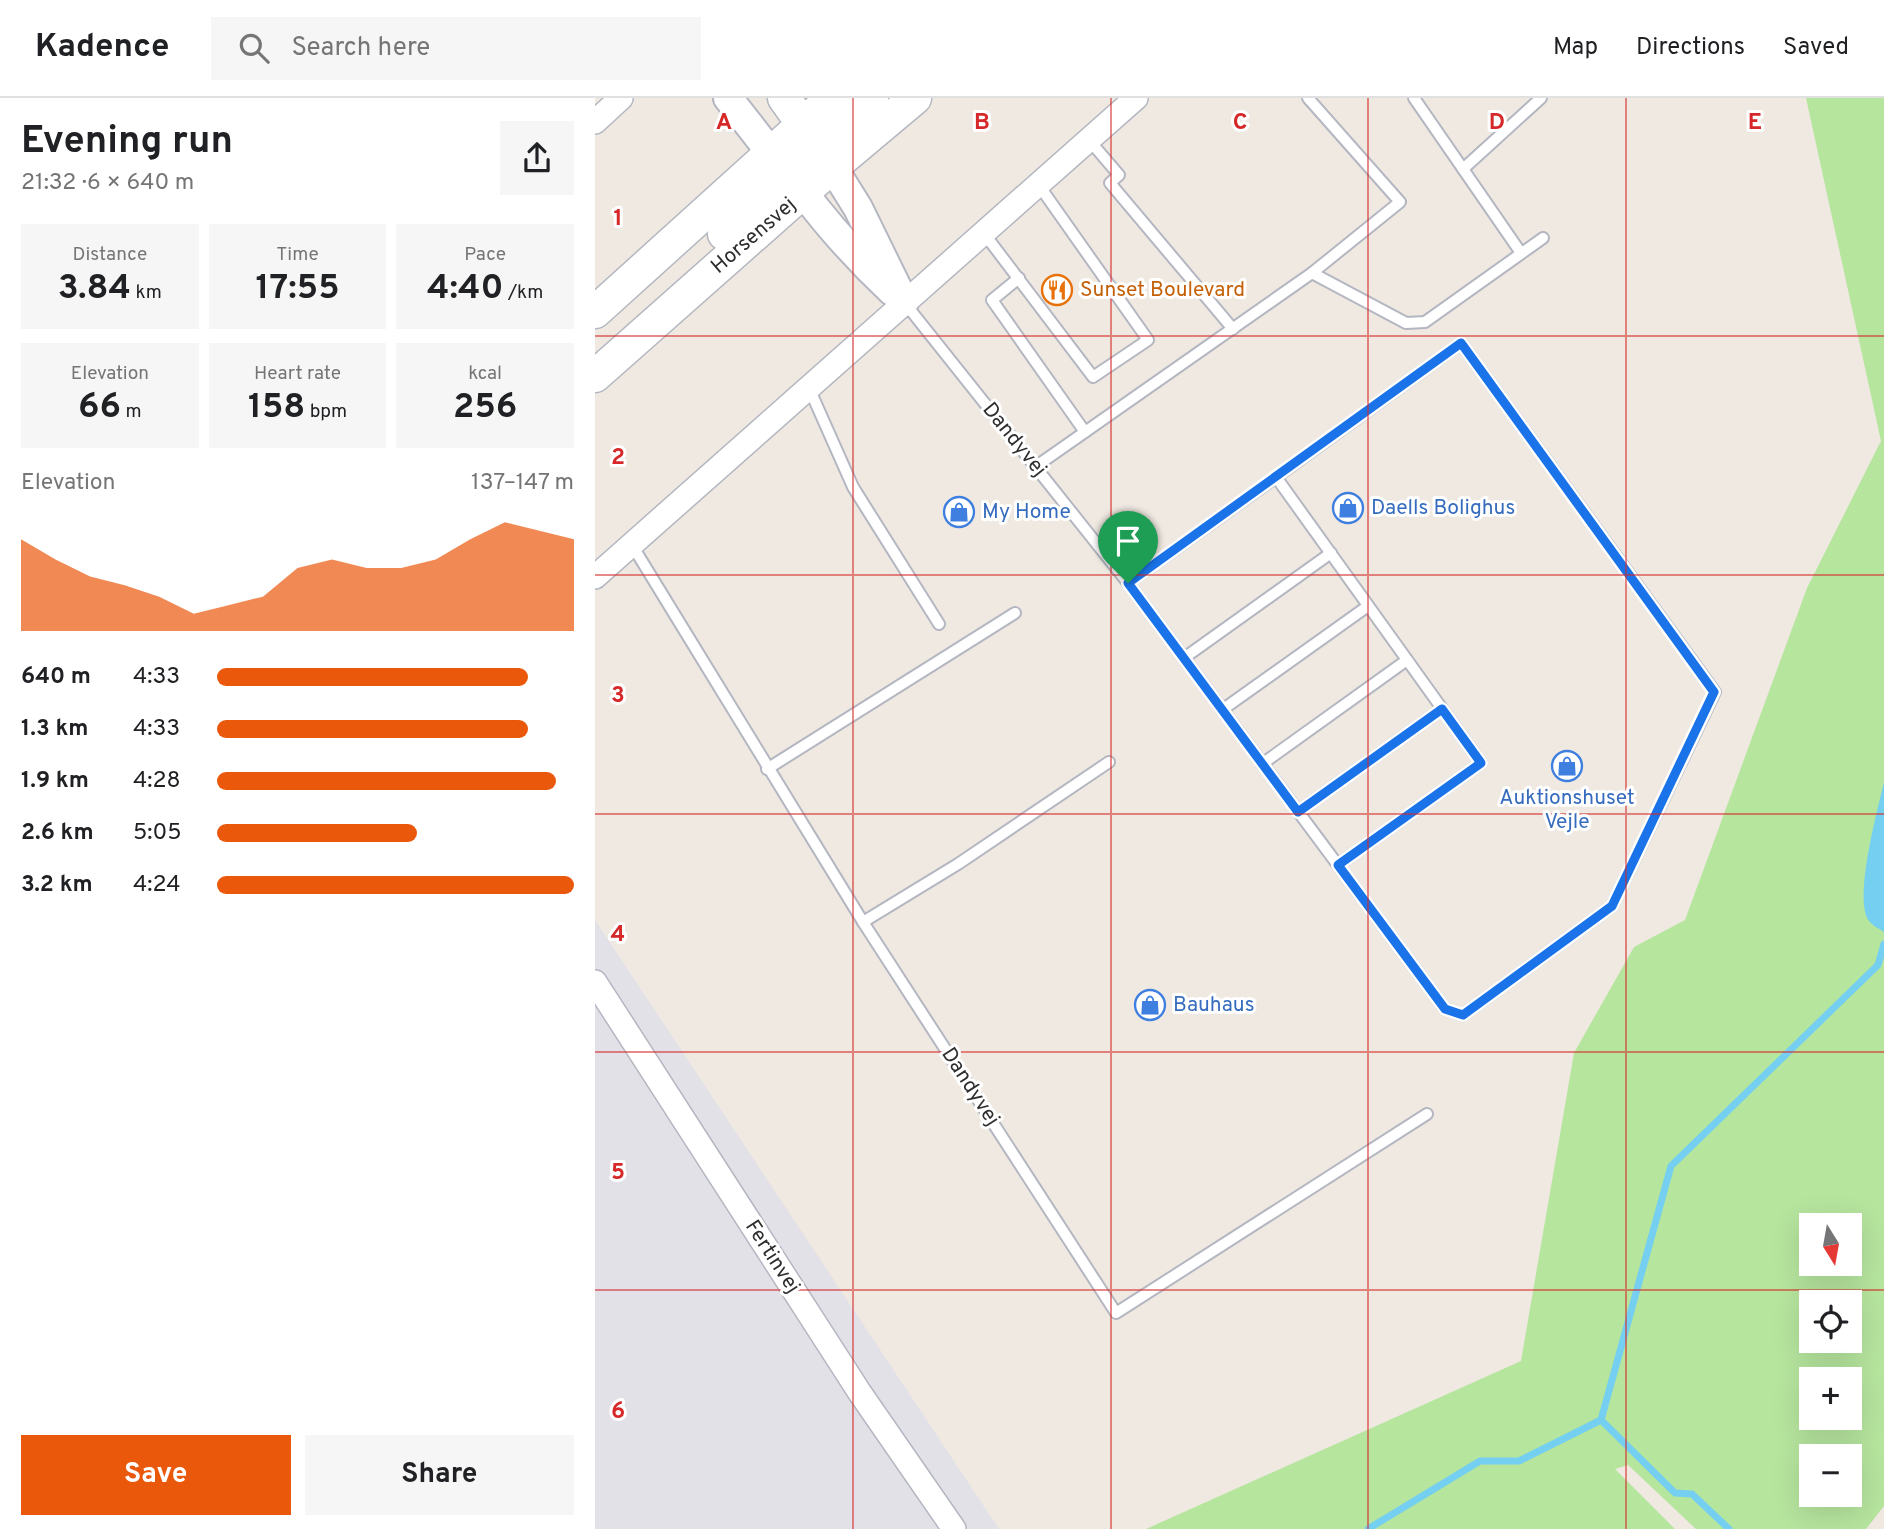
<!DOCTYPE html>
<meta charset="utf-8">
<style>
body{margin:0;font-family:Overpass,sans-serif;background:#f6f6f6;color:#202124;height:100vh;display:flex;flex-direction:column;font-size:26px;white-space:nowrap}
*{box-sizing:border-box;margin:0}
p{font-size:23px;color:#757577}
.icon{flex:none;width:38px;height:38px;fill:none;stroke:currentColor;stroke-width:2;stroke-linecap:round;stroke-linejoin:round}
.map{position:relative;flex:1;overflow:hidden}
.details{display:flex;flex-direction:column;background:#fff;width:595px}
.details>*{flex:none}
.needle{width:46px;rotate:169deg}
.controls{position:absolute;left:1204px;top:1115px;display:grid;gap:14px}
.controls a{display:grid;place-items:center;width:63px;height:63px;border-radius:0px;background:#fff;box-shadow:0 7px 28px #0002;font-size:35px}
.pin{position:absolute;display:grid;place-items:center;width:60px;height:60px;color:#fff;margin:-72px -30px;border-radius:50% 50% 50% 0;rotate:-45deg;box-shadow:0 0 7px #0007}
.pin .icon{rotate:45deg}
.round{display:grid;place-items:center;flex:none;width:74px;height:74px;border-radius:0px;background:#f6f6f6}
.headline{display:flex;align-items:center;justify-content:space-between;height:119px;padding:0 21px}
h1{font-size:38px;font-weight:700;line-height:52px}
.figures{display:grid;grid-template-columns:repeat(3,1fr);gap:10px;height:119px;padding:7px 21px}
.figures div{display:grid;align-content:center;border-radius:0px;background:#f6f6f6;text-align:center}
.figures b{font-size:35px;font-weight:700}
.figures small{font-size:19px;font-weight:400}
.figures p{font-size:19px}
.chart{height:196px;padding:14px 21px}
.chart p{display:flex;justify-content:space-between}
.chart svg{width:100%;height:126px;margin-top:7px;fill:#ea580c;opacity:.7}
.cta{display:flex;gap:14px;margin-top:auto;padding:14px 21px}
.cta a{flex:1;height:80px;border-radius:0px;background:#ea580c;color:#fff;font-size:28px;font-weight:700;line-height:80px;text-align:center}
.cta a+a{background:#f6f6f6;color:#202124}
ul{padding:0 21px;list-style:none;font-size:23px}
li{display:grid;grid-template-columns:112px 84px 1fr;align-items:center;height:52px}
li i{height:18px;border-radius:9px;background:#ea580c}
header{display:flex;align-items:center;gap:42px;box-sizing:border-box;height:98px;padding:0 35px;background:#fff;border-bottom:2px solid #e0e0e0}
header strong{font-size:33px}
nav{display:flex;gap:38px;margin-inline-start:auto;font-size:24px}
.search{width:490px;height:63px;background:#f6f6f6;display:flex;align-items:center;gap:18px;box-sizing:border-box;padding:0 24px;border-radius:0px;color:#757577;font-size:26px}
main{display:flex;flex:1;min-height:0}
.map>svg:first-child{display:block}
</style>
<header>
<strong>Kadence</strong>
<div class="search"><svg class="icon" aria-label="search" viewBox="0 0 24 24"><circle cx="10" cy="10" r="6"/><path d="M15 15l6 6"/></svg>Search here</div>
<nav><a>Map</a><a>Directions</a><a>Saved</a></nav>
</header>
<main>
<section class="details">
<div class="headline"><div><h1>Evening run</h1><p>21:32 · 6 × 640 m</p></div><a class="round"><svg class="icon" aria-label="share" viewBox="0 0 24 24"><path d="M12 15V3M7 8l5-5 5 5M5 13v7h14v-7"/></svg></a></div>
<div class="figures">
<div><p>Distance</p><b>3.84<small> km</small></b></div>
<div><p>Time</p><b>17:55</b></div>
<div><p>Pace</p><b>4:40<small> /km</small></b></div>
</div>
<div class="figures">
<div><p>Elevation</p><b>66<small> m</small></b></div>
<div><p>Heart rate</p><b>158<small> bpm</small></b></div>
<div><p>kcal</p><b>256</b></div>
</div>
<div class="chart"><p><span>Elevation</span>137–147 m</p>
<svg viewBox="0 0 160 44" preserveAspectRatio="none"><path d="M0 44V12L10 19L20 25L30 28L40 32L50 38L60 35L70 32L80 22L90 19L100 22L110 22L120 19L130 12L140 6L150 9L160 12V44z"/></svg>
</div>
<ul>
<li><b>640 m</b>4:33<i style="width:87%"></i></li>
<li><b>1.3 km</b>4:33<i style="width:87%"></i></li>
<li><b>1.9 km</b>4:28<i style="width:95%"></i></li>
<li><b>2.6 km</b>5:05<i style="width:56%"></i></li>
<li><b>3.2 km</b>4:24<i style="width:100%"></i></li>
</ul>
<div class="cta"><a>Save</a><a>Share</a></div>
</section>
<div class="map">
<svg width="1289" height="1431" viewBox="0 0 1289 1431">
<rect width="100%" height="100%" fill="#efe9e1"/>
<polygon fill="#e3e1e8" points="0,822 404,1431 0,1431"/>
<path fill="#b6e59e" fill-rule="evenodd" d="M1211 0H1289V1408L1271 1431H1101L1033 1367 1020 1371 1080 1431H551L926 1263 979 955 1039 849 1090 822 1212 490 1286 343ZM1216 1127H1255V1166H1216ZM1216 1204H1255V1242H1216ZM1216 1281H1255V1320H1216ZM1216 1358H1255V1396H1216Z"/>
<path fill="#75cff0" d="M1289 684V834C1285 831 1278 828 1275 824 1257 804 1283 711 1289 684Z"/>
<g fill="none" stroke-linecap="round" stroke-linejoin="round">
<g stroke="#75cff0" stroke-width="7">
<polyline points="1006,1322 1080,1395 1097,1396 1134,1431"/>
<polyline points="773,1431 885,1363 924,1363 1006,1322 1076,1068 1283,867 1289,846"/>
</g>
<g stroke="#b4b7c1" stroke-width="14">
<g id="service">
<polyline points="819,0 926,155"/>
<polyline points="494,42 524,77 515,85 638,231"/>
<polyline points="868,71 946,0"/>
<polyline points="388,134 498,279 553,242 443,86"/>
<polyline points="717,175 811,225 830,224 948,140"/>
<polyline points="424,180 397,202 490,334"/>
<polyline points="309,204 533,485 850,911 868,917 1017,808 1120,594 866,245 681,379"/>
<polyline points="214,290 258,389 344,526"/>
<polyline points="440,369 717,175 805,104 713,0"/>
<polyline points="37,447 268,824 521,1215 832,1016"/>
<polyline points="533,485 681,379 886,665 743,767"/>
<polyline points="589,560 736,455"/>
<polyline points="627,612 773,508"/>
<polyline points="667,666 812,562"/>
<polyline points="172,671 420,515"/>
<polyline points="703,714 847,611"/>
<polyline points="268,824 363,766 514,664"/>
</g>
</g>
<g stroke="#b4b7c1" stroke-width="26">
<g id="minor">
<polyline points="0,24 26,0"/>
<polyline points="0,479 541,0"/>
<polyline points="0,884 265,1295 359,1431"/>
</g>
</g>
<g stroke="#b4b7c1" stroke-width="32">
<g id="tertiary">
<polyline points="133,0 176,55"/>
<polyline points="238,70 263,110 309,204"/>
<path d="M208 94C235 130 264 162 297 193"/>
</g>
</g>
<g stroke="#b4b7c1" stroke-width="35">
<g id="secondary">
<polyline points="189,0 219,42"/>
<polyline points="208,94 223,48 277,0"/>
<polyline points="129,136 163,105 187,69 197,48"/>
<polyline points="0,214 237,0"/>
<polyline points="0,278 208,94 320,0"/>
</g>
</g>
<use href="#service" stroke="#fff" stroke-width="10"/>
<use href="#minor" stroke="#fff" stroke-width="23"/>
<use href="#tertiary" stroke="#fff" stroke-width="28"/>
<use href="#secondary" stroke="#fff" stroke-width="32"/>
</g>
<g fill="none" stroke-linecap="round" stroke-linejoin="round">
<g stroke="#fff" stroke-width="14">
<polygon id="route" points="866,245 1119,594 1017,808 868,917 850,911 743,767 886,665 847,611 703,714 533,485"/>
</g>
<use href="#route" stroke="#1a73e8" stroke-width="9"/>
</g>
<path fill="none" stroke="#d62828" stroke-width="2" stroke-opacity="0.55" d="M258 0V1431M516 0V1431M773 0V1431M1031 0V1431M0 238H1289M0 477H1289M0 716H1289M0 954H1289M0 1192H1289"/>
<defs>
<g id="restaurant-ring" transform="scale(1.575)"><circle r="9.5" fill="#fff" stroke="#e8710a" stroke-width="1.5"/><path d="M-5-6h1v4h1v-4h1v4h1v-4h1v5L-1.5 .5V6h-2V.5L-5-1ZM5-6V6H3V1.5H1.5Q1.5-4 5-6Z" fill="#e8710a"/></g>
<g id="shop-ring" transform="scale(1.575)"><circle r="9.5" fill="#fff" stroke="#3f7fe0" stroke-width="1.5"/><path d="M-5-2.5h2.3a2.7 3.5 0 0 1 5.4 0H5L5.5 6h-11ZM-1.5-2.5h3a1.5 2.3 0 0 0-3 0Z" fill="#3f7fe0"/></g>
</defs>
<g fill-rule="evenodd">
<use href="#restaurant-ring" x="462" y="192"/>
<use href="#shop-ring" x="753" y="410"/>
<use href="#shop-ring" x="364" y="414"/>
<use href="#shop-ring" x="972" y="668"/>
<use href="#shop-ring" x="555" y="907"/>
</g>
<g text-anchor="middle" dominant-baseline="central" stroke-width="6" stroke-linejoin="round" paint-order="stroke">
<g font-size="21" fill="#2e2e2e" stroke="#fff">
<text transform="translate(159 138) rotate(-41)">Horsensvej</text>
<text transform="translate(419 342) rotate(51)">Dandyvej</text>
<text transform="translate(375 989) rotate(57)">Dandyvej</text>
<text transform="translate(177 1159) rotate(57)">Fertinvej</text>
</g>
<g font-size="21" fill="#c56008" stroke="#fff" text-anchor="start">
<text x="485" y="192">Sunset Boulevard</text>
</g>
<g font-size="21" fill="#366cbe" stroke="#fff" text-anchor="start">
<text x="776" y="410">Daells Bolighus</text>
<text x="387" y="414">My Home</text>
<text x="972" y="700" text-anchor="middle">Auktionshuset<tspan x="972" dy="24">Vejle</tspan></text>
<text x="578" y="907">Bauhaus</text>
</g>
</g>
<g font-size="23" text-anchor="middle" font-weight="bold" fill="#d62828" stroke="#fff" stroke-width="6" stroke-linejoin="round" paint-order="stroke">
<text x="129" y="31">A</text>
<text x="387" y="31">B</text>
<text x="645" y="31">C</text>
<text x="902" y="31">D</text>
<text x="1160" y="31">E</text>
<text x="23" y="127">1</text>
<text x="23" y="366">2</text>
<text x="23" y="604">3</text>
<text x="23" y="843">4</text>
<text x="23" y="1081">5</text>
<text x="23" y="1320">6</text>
</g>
</svg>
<div class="controls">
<a><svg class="needle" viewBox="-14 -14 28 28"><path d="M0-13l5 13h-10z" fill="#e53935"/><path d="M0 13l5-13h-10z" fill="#757577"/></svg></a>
<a><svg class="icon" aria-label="locate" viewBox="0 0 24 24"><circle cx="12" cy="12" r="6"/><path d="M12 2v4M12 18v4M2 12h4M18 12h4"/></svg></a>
<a>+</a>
<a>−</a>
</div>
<div class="pin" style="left:533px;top:485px;background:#1e9e55"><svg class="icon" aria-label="arrive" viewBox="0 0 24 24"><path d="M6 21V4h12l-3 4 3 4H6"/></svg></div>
</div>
</main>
